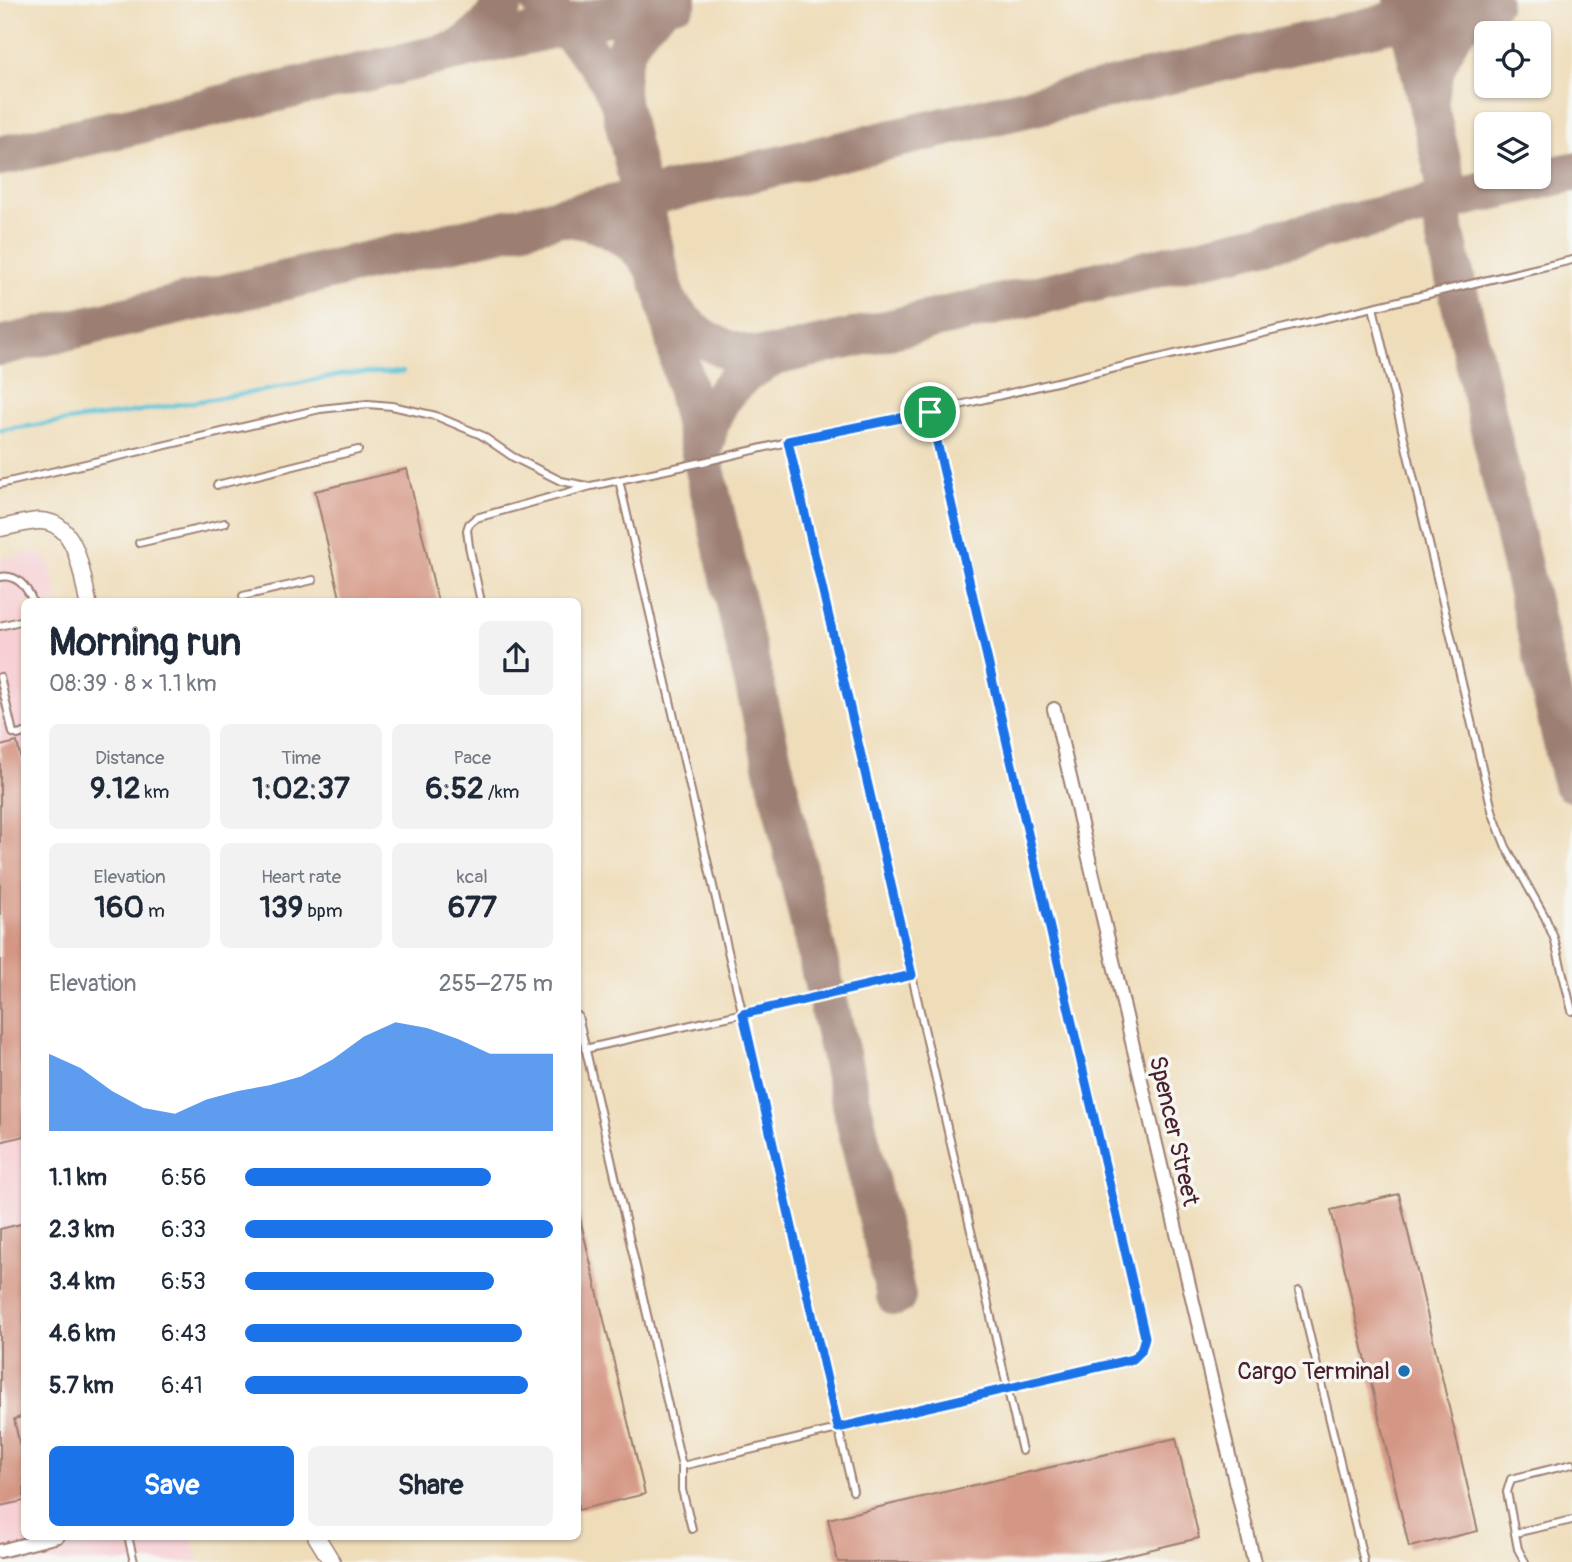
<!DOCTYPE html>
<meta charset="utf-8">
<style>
body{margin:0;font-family:Pangolin,sans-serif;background:#f2f2f3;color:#1f2937;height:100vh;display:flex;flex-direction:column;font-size:26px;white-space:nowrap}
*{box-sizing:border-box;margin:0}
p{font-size:23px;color:#747a83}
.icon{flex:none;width:38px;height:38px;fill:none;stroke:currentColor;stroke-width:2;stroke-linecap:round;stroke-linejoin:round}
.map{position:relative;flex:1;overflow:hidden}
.drawer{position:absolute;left:21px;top:598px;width:560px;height:942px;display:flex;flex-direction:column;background:#fff;border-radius:10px;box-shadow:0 2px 5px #0004}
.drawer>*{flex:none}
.tools{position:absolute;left:1474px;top:21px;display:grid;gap:14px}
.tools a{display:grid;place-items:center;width:77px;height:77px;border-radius:10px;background:#fff;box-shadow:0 2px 5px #0004;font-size:35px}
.pin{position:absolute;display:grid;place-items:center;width:60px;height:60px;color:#fff;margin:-30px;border:4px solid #fff;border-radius:50%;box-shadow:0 2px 7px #0007}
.round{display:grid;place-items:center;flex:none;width:74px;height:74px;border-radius:10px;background:#f2f2f3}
.headline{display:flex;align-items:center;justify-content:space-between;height:119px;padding:0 28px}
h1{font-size:38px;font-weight:800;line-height:52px}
.stats{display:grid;grid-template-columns:repeat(3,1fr);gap:10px;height:119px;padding:7px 28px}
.stats div{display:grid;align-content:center;border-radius:10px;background:#f2f2f3;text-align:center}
.stats b{font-size:30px;font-weight:800}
.stats small{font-size:19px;font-weight:400}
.stats p{font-size:19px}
.chart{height:196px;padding:14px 28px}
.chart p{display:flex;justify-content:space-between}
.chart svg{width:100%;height:126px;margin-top:7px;fill:#1a73e8;opacity:.7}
.action{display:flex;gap:14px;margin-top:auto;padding:14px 28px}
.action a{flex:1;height:80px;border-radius:10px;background:#1a73e8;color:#fff;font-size:28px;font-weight:800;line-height:80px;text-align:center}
.action a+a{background:#f2f2f3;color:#1f2937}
ul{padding:0 28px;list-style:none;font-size:23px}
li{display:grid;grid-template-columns:112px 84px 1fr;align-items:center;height:52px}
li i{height:18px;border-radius:9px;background:#1a73e8}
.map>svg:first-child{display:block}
</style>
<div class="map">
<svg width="1572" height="1562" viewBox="0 0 1572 1562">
<rect width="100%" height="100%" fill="#f6f6f2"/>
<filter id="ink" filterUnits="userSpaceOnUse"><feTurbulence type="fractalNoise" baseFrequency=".0143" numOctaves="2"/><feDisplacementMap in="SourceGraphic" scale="14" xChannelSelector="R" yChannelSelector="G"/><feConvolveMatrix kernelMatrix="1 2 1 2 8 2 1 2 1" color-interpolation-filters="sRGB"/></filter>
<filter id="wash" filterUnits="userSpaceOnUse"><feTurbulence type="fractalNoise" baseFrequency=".00686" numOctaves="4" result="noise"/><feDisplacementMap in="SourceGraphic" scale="28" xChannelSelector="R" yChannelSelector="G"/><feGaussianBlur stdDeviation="1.57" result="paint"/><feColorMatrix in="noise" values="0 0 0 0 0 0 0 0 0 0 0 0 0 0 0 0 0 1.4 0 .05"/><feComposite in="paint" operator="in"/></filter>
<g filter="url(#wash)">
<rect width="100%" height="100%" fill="#efddba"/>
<polygon fill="#f7cfd4" points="36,552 49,560 59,602 24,602 24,1536 192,1537 199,1562 0,1562 0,560"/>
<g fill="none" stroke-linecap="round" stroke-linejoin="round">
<polyline stroke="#58c0d5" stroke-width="4.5" points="0,430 127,413 267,390 344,374 403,372"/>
<g stroke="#9c7e72" stroke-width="40">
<path d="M540 0C567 31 605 63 620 102L896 1296"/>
<polyline points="1404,0 1445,177 1443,219 1445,235 1572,782"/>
<path d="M459 50C479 37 494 23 504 0"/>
<path d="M1429 98C1434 57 1453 20 1491 2"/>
<path d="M620 102C615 56 631 28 668 2"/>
<polyline points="0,156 677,0"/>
<path d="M563 217C596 218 632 235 651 263 660 275 661 290 668 302 685 331 720 352 752 356 759 356 767 356 774 356L1572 172"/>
<polyline points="0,346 642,198 1485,0"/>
<path d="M701 453C705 443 707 432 710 422 722 388 744 372 774 356"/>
</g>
</g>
<g id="blocks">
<g fill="#d59785">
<polygon points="407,469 438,602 341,602 315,491"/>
<polygon points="17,742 24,773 24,1136 0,1142 0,746"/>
<polygon points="1399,1194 1478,1531 1409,1547 1331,1210"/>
<polygon points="578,1210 645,1494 578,1510"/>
<polygon points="21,1224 24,1229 24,1246 21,1249 24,1265 24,1416 14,1419 24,1465 24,1501 0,1506 0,1229"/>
<polygon points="1176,1438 1199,1538 1098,1562 838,1562 828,1519"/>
</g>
</g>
</g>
<g filter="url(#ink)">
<use href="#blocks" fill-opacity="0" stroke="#9c7e72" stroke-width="2"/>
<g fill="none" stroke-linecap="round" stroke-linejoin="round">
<g stroke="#9c7e72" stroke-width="10">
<g id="service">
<polyline points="1373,307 1493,814 1506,847 1545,917 1554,938 1572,1011"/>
<polyline points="788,441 1022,1451"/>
<polyline points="619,480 853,1491"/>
<polyline points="0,484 320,409 368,404 392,406 436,416 481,435 513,457 561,481 587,486"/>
<polyline points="217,485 358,450"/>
<polyline points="139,543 225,523"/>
<path d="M0 577C17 574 27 587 33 602"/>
<polyline points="243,596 313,580"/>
<polyline points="481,602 469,546 467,530 469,524 476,518 591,486 703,462 847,428 930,412 1572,260"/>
<polyline points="0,626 24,620"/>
<polyline points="0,677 13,733 18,735 24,733"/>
<polyline points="578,1016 682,1466 682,1490 692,1529"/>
<polyline points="585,1049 912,975"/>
<polyline points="1299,1291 1364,1562"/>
<path d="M682 1466 1133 1359C1143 1352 1145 1341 1144 1329L930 412"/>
<polyline points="1515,1533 1572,1520"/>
<polyline points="128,1536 134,1562"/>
<polyline points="1525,1562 1518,1549 1507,1492 1511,1479 1572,1464"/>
</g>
</g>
<g stroke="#9c7e72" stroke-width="16">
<g id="minor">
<polyline points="1054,709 1254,1562"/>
<polyline points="0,1551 58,1536"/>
</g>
</g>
<g stroke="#9c7e72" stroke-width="19">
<g id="tertiary">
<path d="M0 528C12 526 25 522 38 521 78 520 81 573 88 602"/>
<polyline points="316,1536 332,1562"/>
</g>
</g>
<use href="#service" stroke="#fff" stroke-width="6"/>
<use href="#minor" stroke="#fff" stroke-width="12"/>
<use href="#tertiary" stroke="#fff" stroke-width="16"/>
</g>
</g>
<g fill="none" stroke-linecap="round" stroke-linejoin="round" filter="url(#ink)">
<g stroke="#fff" stroke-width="14">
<polygon id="route" points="930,412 1145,1337 1141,1351 1133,1359 838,1428 743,1014 912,975 788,441"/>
</g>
<use href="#route" stroke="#1a73e8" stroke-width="9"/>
</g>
<circle fill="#1f6fb2" stroke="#f6f6f2" stroke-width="2.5" cx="1404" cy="1371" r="7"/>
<g text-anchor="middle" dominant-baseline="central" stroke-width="7" stroke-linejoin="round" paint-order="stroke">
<g font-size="24" fill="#4a1f2b" stroke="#f6f6f2">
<text transform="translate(1174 1131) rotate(77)">Spencer Street</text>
</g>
<g font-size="24" fill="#4a1f2b" stroke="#f6f6f2" text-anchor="end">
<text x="1390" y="1371">Cargo Terminal</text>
</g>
</g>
</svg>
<div class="tools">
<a><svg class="icon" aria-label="locate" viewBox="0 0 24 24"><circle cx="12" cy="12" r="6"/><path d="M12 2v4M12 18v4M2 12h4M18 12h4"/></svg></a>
<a><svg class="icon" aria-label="layers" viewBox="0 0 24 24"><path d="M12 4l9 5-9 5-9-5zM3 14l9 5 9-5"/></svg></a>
</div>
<div class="pin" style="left:930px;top:412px;background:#1e9e55"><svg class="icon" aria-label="arrive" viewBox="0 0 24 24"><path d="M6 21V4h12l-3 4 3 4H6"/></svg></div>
<section class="drawer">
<div class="headline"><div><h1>Morning run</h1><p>08:39 · 8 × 1.1 km</p></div><a class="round"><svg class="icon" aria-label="share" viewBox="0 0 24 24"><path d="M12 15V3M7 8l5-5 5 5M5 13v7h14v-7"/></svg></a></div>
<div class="stats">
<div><p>Distance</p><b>9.12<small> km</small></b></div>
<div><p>Time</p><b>1:02:37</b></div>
<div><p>Pace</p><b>6:52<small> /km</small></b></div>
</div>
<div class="stats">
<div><p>Elevation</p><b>160<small> m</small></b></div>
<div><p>Heart rate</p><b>139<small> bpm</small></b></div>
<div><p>kcal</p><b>677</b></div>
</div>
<div class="chart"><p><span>Elevation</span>255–275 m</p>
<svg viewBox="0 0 160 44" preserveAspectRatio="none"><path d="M0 44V17L10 22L20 30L30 36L40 38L50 33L60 30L70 28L80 25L90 19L100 11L110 6L120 8L130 12L140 17L150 17L160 17V44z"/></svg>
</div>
<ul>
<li><b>1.1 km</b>6:56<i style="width:80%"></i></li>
<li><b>2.3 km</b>6:33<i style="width:100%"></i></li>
<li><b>3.4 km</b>6:53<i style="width:81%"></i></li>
<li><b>4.6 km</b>6:43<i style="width:90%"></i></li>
<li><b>5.7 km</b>6:41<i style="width:92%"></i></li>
</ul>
<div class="action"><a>Save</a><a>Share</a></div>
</section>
</div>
